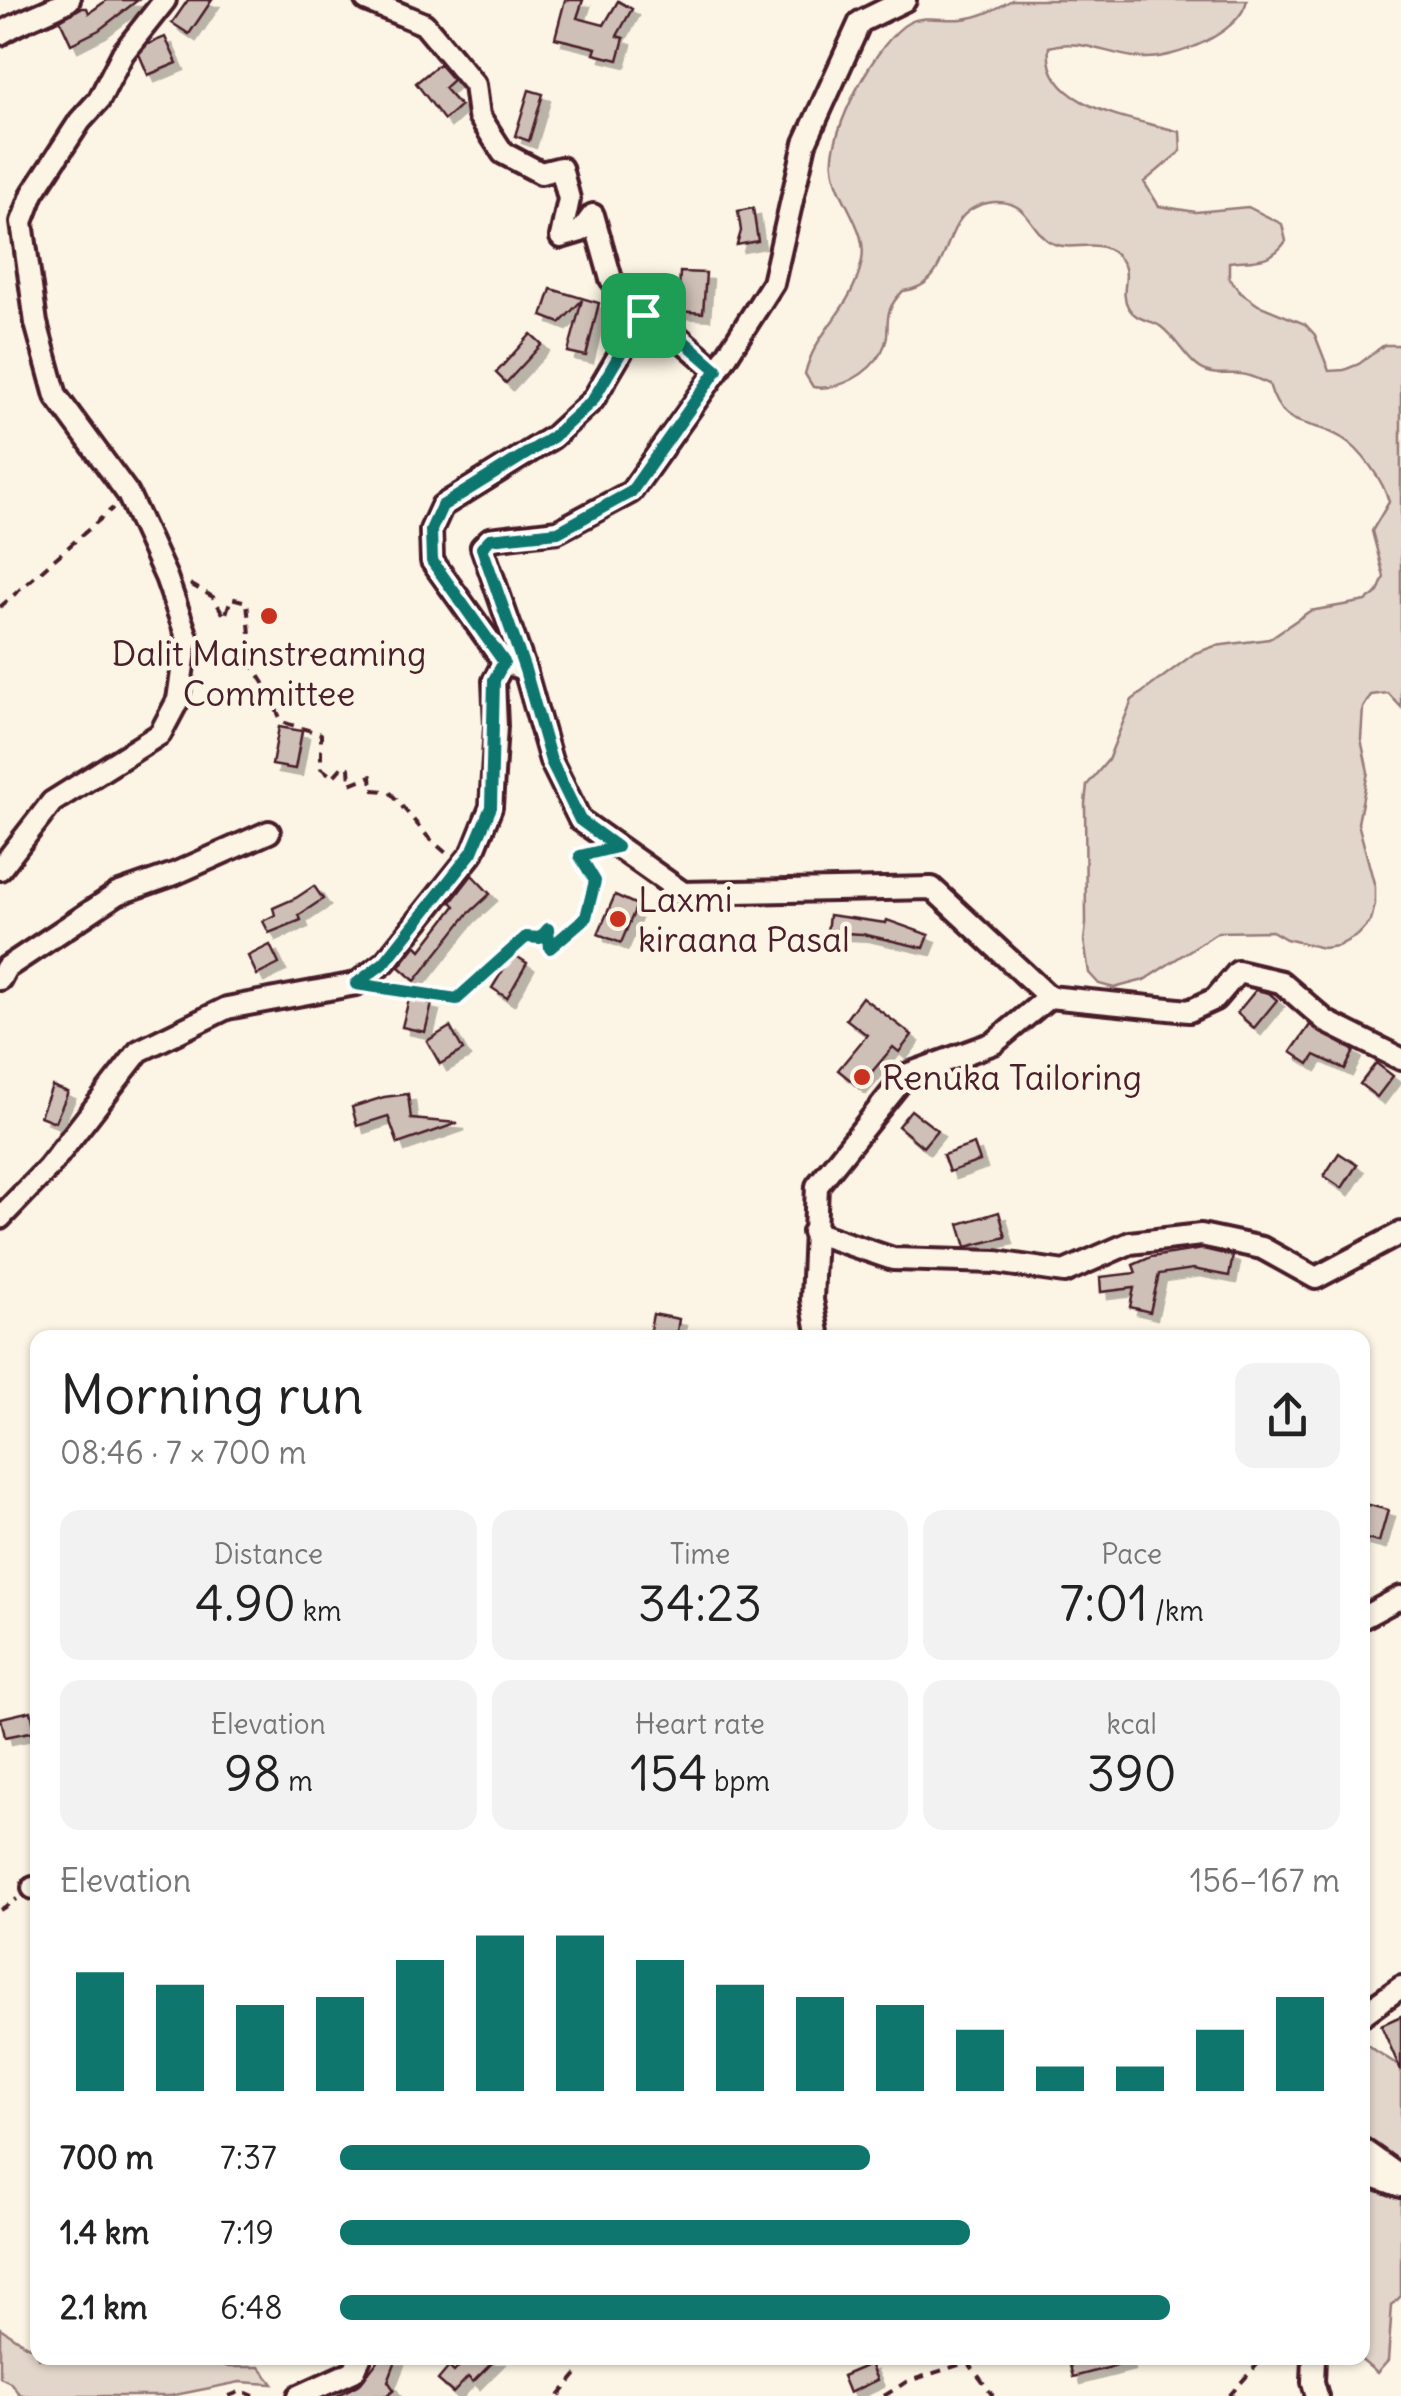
<!DOCTYPE html>
<meta charset="utf-8">
<style>
body{margin:0;font-family:Delius,sans-serif;background:#f2f2f2;color:#222;height:100vh;display:flex;flex-direction:column;font-size:38px;white-space:nowrap}
*{box-sizing:border-box;margin:0}
p{font-size:32px;color:#767676}
.icon{flex:none;width:55px;height:55px;fill:none;stroke:currentColor;stroke-width:2;stroke-linecap:round;stroke-linejoin:round}
.map{position:relative;flex:1;overflow:hidden}
.drawer{position:absolute;left:30px;top:1330px;width:1340px;height:1035px;display:flex;flex-direction:column;background:#fff;border-radius:20px;box-shadow:0 2px 8px #0004}
.drawer>*{flex:none}
.pin{position:absolute;display:grid;place-items:center;width:85px;height:85px;color:#fff;margin:-42px;border-radius:20px;box-shadow:0 5px 15px #0006}
.round{display:grid;place-items:center;flex:none;width:105px;height:105px;border-radius:20px;background:#f2f2f2}
.overview{display:flex;align-items:center;justify-content:space-between;height:170px;padding:0 30px}
h1{font-size:55px;font-weight:600;line-height:75px}
.metrics{display:grid;grid-template-columns:repeat(3,1fr);gap:15px;height:170px;padding:10px 30px}
.metrics div{display:grid;align-content:center;border-radius:20px;background:#f2f2f2;text-align:center}
.metrics b{font-size:50px;font-weight:600}
.metrics small{font-size:28px;font-weight:400}
.metrics p{font-size:28px}
.chart{height:280px;padding:20px 30px}
.chart p{display:flex;justify-content:space-between}
.chart svg{width:100%;height:180px;margin-top:10px;stroke:#0f766e;stroke-width:6}
ul{padding:0 30px;list-style:none;font-size:32px}
li{display:grid;grid-template-columns:160px 120px 1fr;align-items:center;height:75px}
li i{height:25px;border-radius:12px;background:#0f766e}
.map>svg:first-child{display:block}
</style>
<div class="map">
<svg width="1401" height="2396" viewBox="0 0 1401 2396">
<defs>
<filter id="shadow"><feDropShadow dx="7" dy="7" stdDeviation="0" flood-color="#0004"/></filter>
</defs>
<rect width="100%" height="100%" fill="#fcf5e5"/>
<filter id="ink" filterUnits="userSpaceOnUse"><feTurbulence type="fractalNoise" baseFrequency=".01" numOctaves="2"/><feDisplacementMap in="SourceGraphic" scale="20" xChannelSelector="R" yChannelSelector="G"/><feConvolveMatrix kernelMatrix="1 2 1 2 8 2 1 2 1" color-interpolation-filters="sRGB"/></filter>
<g filter="url(#ink)">
<g fill="#e2d5ca" stroke="#967a7a" stroke-width="2.5">
<path d="M1012 0H1247C1240 34 1173 60 1142 58 1109 56 1080 37 1049 47 1042 110 1139 119 1180 132L1181 151 1144 182 1159 206 1196 212 1248 207 1282 224 1286 241C1271 263 1254 259 1229 262V278L1240 292 1258 305 1305 324 1315 335 1329 371 1344 370 1359 364 1384 345H1401V707L1388 693 1371 695 1363 708 1361 739 1368 772 1358 823 1375 887V904L1371 921 1358 935 1338 946 1323 948 1286 939 1272 931 1218 932 1144 980 1114 988 1099 984 1089 973 1084 941 1086 924 1085 803 1087 785 1108 760 1132 700 1195 653 1215 646 1269 639 1310 611 1366 601 1378 592 1384 577 1372 531 1389 502C1384 482 1361 449 1342 438 1308 417 1283 433 1269 384 1260 380 1250 375 1240 374 1223 373 1210 377 1196 365 1183 354 1175 337 1160 326 1149 319 1136 321 1128 307 1117 287 1138 272 1113 252 1094 237 1067 255 1047 240 1028 225 1027 200 994 202 932 208 961 285 903 291 877 317 895 327 882 351 869 375 838 391 813 387L805 374C816 328 853 310 862 260 868 228 836 198 833 167 828 132 878 38 910 22 925 15 946 21 962 19 981 17 996 9 1012 0Z"/>
<polygon points="1367,2045 1401,2067 1401,2296 1392,2305 1388,2361 1377,2373 1359,2358 1362,2358 1362,2046"/>
<polygon points="0,2328 27,2346 37,2349 38,2358 209,2358 228,2367 260,2367 273,2384 240,2382 170,2396 27,2396 19,2394 10,2382 0,2377"/>
</g>
<g fill="#cfc0b7" stroke="#4a1f2b" stroke-width="2.5" filter="url(#shadow)">
<polygon points="107,0 138,0 99,30 71,44 60,20 81,8 87,8 89,13"/>
<polygon points="188,0 212,0 189,34 172,23"/>
<polygon points="565,0 583,0 577,18 604,25 618,1 632,9 617,36 624,38 618,60 594,54 596,48 555,38"/>
<polygon points="165,37 177,63 148,75 139,54 148,44"/>
<polygon points="439,64 453,80 444,88 460,106 444,120 416,83"/>
<polygon points="529,90 543,94 529,141 515,136"/>
<polygon points="753,208 758,241 737,245 741,231 738,211"/>
<polygon points="680,272 706,273 703,313 678,311"/>
<polygon points="551,289 599,303 586,356 568,352 582,300 560,323 542,316"/>
<polygon points="531,334 542,344 506,383 496,373"/>
<polygon points="279,727 302,731 295,769 272,765"/>
<polygon points="472,875 490,894 467,915 415,981 399,967 416,945 421,950 455,906 451,902"/>
<polygon points="314,886 323,899 299,915 301,920 269,933 263,921 275,915 273,908 296,898"/>
<polygon points="615,895 637,905 621,943 598,934"/>
<polygon points="829,915 886,923 887,920 929,935 924,948 862,934 827,932"/>
<polygon points="270,945 279,964 257,975 248,956"/>
<polygon points="513,954 527,963 507,998 492,988"/>
<polygon points="1256,990 1269,993 1277,1000 1254,1028 1237,1013"/>
<polygon points="862,997 912,1035 899,1052 893,1047 859,1087 838,1070 867,1035 846,1019"/>
<polygon points="409,999 432,1004 425,1032 402,1027"/>
<polygon points="1310,1025 1354,1051 1345,1069 1315,1055 1309,1064 1291,1052"/>
<polygon points="450,1027 463,1050 440,1064 427,1041"/>
<polygon points="1376,1063 1393,1076 1377,1097 1360,1084"/>
<polygon points="52,1086 68,1092 55,1122 40,1116"/>
<polygon points="408,1094 411,1119 458,1123 398,1144 388,1116 357,1126 352,1107 384,1097"/>
<polygon points="911,1110 937,1130 923,1147 898,1126"/>
<polygon points="974,1144 980,1161 949,1172 943,1155"/>
<polygon points="1339,1153 1357,1165 1342,1188 1324,1176"/>
<polygon points="999,1212 1006,1237 966,1247 959,1224"/>
<polygon points="1203,1249 1233,1256 1229,1276 1193,1269 1159,1274 1150,1312 1130,1307 1134,1288 1101,1292 1100,1277 1136,1273 1133,1265 1151,1257"/>
<polygon points="653,1314 679,1319 676,1338 649,1335"/>
<polygon points="1362,1503 1388,1510 1379,1542 1362,1538"/>
<polygon points="31,1711 35,1731 5,1737 1,1718"/>
<polygon points="1401,2016 1401,2071 1381,2025"/>
<polygon points="380,2358 397,2358 388,2381 394,2390 387,2396 337,2396 361,2383"/>
<polygon points="467,2358 497,2358 473,2382 468,2377 453,2393 438,2380 449,2367 454,2372"/>
<polygon points="1068,2358 1127,2358 1127,2363 1073,2377"/>
<polygon points="870,2364 877,2380 849,2393 842,2376"/>
</g>
<g fill="none" stroke-linecap="round" stroke-linejoin="round">
<g stroke="#4a1f2b" stroke-width="28">
<g id="minor">
<polyline points="366,0 424,24 475,85 479,116 503,153 541,173 561,168 569,199 561,237 581,231 593,215 611,279 620,290 643,315 677,336 717,371"/>
<path d="M0 34C24 18 46 14 69 0"/>
<polyline points="643,315 593,400 553,437 442,506 431,530 432,561 504,662 525,670 551,761 580,820 683,893 932,888 1049,997 994,1043 906,1075 817,1186 812,1300 819,1338"/>
<polyline points="525,670 482,547 490,539 558,531 631,492 717,371 773,283 805,143 860,22 905,0"/>
<polyline points="0,869 52,802 160,734 178,700 187,637 166,577 128,494 56,396 36,323 22,222 33,193 80,121 99,100 123,53 165,0"/>
<polyline points="0,979 6,968 117,894 174,874 269,832"/>
<polyline points="1049,997 1189,1011 1215,999 1238,972 1281,982 1327,1022 1401,1059"/>
<polyline points="0,1218 48,1168 139,1051 227,1008 356,984 385,962 473,852 491,807 496,726 494,681 504,662"/>
<polyline points="813,1232 893,1259 996,1262 1064,1272 1130,1243 1201,1235 1262,1248 1316,1278 1401,1233"/>
<polyline points="1362,1618 1401,1597"/>
<polyline points="33,1888 38,1888"/>
<polyline points="1362,2015 1401,1987"/>
<polyline points="1362,2149 1401,2177"/>
<polyline points="1362,2172 1401,2186"/>
<polyline points="1314,2358 1313,2382 1317,2396"/>
<polyline points="299,2396 354,2371 360,2358"/>
</g>
</g>
<g stroke="#4a1f2b" stroke-width="4" stroke-dasharray="10 8" stroke-linecap="butt">
<polyline points="190,584 213,597 225,617 231,598 247,602 253,666 264,683 282,722 321,734 321,768 333,777 343,766 349,768 350,784 371,776 372,790 389,791 428,837 446,853"/>
<polyline points="0,607 113,508"/>
<polyline points="383,987 457,999 525,937 540,938 547,929 551,948 555,946 586,917 595,881 580,856 593,853"/>
<polyline points="0,1910 17,1899"/>
<polyline points="229,2396 242,2391 254,2396"/>
<polyline points="559,2396 578,2373 577,2358"/>
<polyline points="884,2396 906,2382 968,2362 993,2396"/>
<polyline points="1229,2396 1263,2358"/>
</g>
<use href="#minor" stroke="#fcf5e5" stroke-width="20"/>
</g>
</g>
<g fill="none" stroke-linecap="round" stroke-linejoin="round" filter="url(#ink)">
<g stroke="#fff" stroke-width="20">
<polygon id="route" points="643,315 678,336 717,370 631,492 558,532 490,539 482,548 525,670 551,761 580,820 617,847 580,856 595,881 586,917 550,948 548,929 540,938 526,937 457,999 356,984 385,962 472,852 491,807 494,680 504,662 432,561 431,530 442,506 553,437 593,400"/>
</g>
<use href="#route" stroke="#0f766e" stroke-width="12"/>
</g>
<g fill="#c8321e" stroke="#fcf5e5" stroke-width="4">
<circle cx="269" cy="616" r="10"/>
<circle cx="618" cy="919" r="10"/>
<circle cx="862" cy="1077" r="10"/>
</g>
<g text-anchor="middle" dominant-baseline="central" stroke-width="9" stroke-linejoin="round" paint-order="stroke">
<g font-size="35" fill="#4a1f2b" stroke="#fcf5e5" text-anchor="start">
<text x="269" y="653" text-anchor="middle">Dalit Mainstreaming<tspan x="269" dy="40">Committee</tspan></text>
<text x="638" y="899">Laxmi<tspan x="638" dy="40">kiraana Pasal</tspan></text>
<text x="882" y="1077">Renuka Tailoring</text>
</g>
</g>
</svg>
<div class="pin" style="left:643px;top:315px;background:#1e9e55"><svg class="icon" aria-label="arrive" viewBox="0 0 24 24"><path d="M6 21V4h12l-3 4 3 4H6"/></svg></div>
<section class="drawer">
<div class="overview"><div><h1>Morning run</h1><p>08:46 · 7 × 700 m</p></div><a class="round"><svg class="icon" aria-label="share" viewBox="0 0 24 24"><path d="M12 15V3M7 8l5-5 5 5M5 13v7h14v-7"/></svg></a></div>
<div class="metrics">
<div><p>Distance</p><b>4.90<small> km</small></b></div>
<div><p>Time</p><b>34:23</b></div>
<div><p>Pace</p><b>7:01<small> /km</small></b></div>
</div>
<div class="metrics">
<div><p>Elevation</p><b>98<small> m</small></b></div>
<div><p>Heart rate</p><b>154<small> bpm</small></b></div>
<div><p>kcal</p><b>390</b></div>
</div>
<div class="chart"><p><span>Elevation</span>156–167 m</p>
<svg viewBox="0 0 160 44" preserveAspectRatio="none"><path d="M5 44V15M15 44V18M25 44V23M35 44V21M45 44V12M55 44V6M65 44V6M75 44V12M85 44V18M95 44V21M105 44V23M115 44V29M125 44V38M135 44V38M145 44V29M155 44V21"/></svg>
</div>
<ul>
<li><b>700 m</b>7:37<i style="width:53%"></i></li>
<li><b>1.4 km</b>7:19<i style="width:63%"></i></li>
<li><b>2.1 km</b>6:48<i style="width:83%"></i></li>
</ul>
</section>
</div>
